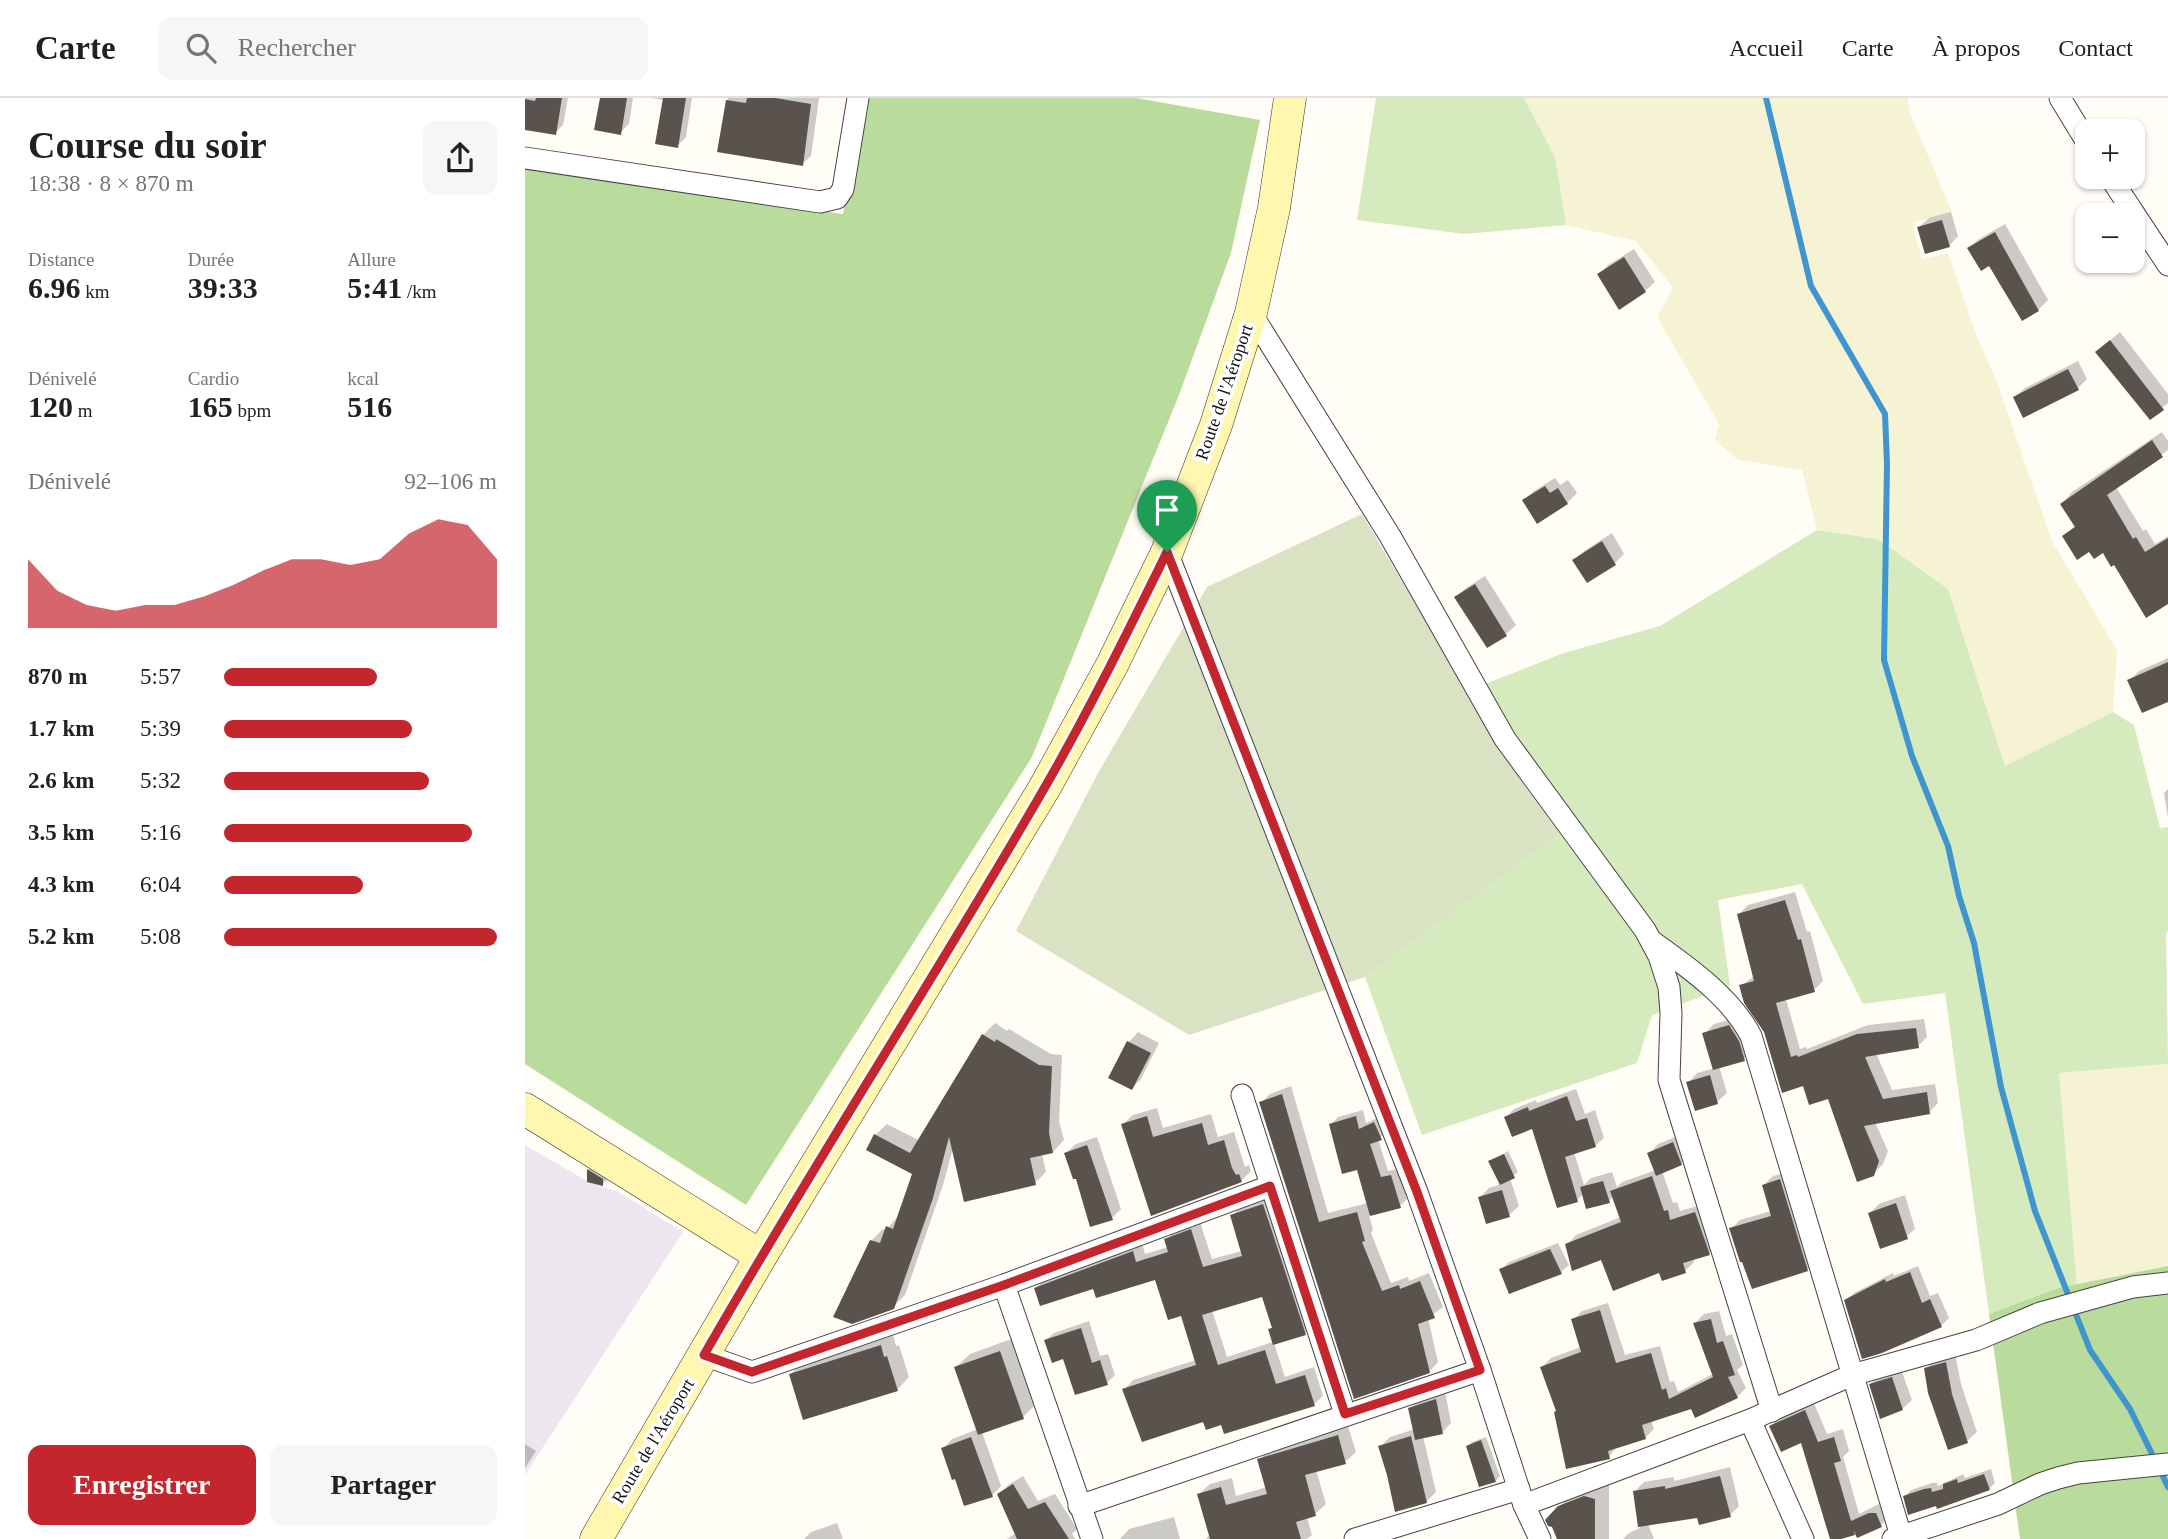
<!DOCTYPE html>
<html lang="fr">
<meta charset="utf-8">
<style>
body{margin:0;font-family:"Times New Roman",serif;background:#f6f6f6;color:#202124;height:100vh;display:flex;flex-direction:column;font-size:26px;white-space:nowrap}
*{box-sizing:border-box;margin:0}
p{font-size:23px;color:#757577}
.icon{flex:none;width:38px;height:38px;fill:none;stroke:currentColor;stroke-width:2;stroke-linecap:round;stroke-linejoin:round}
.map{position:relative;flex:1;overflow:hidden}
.details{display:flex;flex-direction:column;background:#fff;width:525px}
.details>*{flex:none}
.buttons{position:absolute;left:1550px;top:21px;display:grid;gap:14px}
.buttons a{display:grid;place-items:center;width:70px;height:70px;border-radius:14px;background:#fff;box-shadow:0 2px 5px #0004;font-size:35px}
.pin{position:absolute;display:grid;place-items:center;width:60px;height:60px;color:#fff;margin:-72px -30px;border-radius:50% 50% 50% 0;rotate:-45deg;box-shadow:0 0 7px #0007}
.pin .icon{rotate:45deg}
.round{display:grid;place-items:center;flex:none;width:74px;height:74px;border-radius:14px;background:#f6f6f6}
.summary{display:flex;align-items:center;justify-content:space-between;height:119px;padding:0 28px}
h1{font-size:38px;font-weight:700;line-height:52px}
.stats{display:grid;grid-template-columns:repeat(3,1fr);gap:10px;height:119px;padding:7px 28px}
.stats div{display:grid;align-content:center}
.stats b{font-size:30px;font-weight:700}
.stats small{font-size:19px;font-weight:400}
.stats p{font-size:19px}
.chart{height:196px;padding:14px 28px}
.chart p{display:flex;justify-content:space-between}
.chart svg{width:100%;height:126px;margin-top:7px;fill:#c4262e;opacity:.7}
.action{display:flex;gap:14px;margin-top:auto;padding:14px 28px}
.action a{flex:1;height:80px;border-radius:14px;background:#c4262e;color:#fff;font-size:28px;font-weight:700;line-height:80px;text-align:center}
.action a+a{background:#f6f6f6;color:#202124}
ul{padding:0 28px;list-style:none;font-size:23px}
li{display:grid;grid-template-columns:112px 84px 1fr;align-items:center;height:52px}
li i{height:18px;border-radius:9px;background:#c4262e}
header{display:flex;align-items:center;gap:42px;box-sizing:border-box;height:98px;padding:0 35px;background:#fff;border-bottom:2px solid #e0e0e0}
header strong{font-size:33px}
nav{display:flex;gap:38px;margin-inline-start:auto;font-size:24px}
.search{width:490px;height:63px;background:#f6f6f6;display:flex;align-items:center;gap:18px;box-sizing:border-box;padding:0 24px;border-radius:14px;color:#757577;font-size:26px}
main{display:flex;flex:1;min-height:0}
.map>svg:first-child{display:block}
</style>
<header>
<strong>Carte</strong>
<div class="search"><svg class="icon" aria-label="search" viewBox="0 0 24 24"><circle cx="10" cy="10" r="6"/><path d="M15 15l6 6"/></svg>Rechercher</div>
<nav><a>Accueil</a><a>Carte</a><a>À propos</a><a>Contact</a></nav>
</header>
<main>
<section class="details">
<div class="summary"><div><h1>Course du soir</h1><p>18:38 · 8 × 870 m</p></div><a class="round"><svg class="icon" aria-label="share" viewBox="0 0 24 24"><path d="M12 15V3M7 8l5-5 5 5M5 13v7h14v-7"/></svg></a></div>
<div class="stats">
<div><p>Distance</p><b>6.96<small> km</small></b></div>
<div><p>Durée</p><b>39:33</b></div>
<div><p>Allure</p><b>5:41<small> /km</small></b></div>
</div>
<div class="stats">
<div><p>Dénivelé</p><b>120<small> m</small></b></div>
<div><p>Cardio</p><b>165<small> bpm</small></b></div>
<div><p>kcal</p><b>516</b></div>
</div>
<div class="chart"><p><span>Dénivelé</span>92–106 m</p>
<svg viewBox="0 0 160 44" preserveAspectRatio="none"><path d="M0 44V20L10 31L20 36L30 38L40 36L50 36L60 33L70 29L80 24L90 20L100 20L110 22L120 20L130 11L140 6L150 8L160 20V44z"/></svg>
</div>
<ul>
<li><b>870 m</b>5:57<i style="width:56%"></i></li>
<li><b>1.7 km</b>5:39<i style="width:69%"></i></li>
<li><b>2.6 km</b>5:32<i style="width:75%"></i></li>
<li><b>3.5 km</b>5:16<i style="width:91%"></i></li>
<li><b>4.3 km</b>6:04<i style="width:51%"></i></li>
<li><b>5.2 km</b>5:08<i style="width:100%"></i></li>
</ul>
<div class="action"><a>Enregistrer</a><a>Partager</a></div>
</section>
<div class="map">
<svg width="1643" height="1441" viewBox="0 0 1643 1441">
<rect width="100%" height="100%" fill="#fffdf5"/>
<polygon fill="#eee6ef" points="0,1047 62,1083 95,1095 158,1134 0,1377"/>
<g fill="#f6f3d4">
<polygon points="999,0 1383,0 1384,13 1427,114 1387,125 1397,161 1423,155 1451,236 1473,287 1527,443 1592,552 1588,614 1480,669 1422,491 1353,441 1292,432 1277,372 1213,362 1190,342 1194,326 1132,219 1148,190 1111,143 1041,127 1030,59"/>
<polygon points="1643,966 1643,1168 1552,1187 1534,975"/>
</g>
<g fill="#d5ebbd">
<polygon points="851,0 999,0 1030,59 1041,127 939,136 832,122"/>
<polygon points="1292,432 1353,441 1423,491 1480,668 1588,614 1609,627 1635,730 1643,729 1643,834 1641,835 1643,966 1534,975 1552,1187 1533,1190 1464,1216 1420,895 1338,906 1277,786 1193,802 1205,888 1127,917 1112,965 897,1037 840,879 1032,736 942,593 1039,555 1135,528"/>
</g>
<g fill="#b9dc9c">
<polygon points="340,0 611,0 735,22 706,155 654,297 507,659 221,1107 0,966 0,72 318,116"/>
<polygon points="1643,1168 1643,1441 1495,1441 1464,1216 1533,1190"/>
</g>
<polygon fill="#d9e3c4" points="837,416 942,593 1033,736 840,879 664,937 491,833 573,675 682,489"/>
<g fill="#0003" fill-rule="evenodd">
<polygon points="0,0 43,0 38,27 30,35 0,30"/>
<polygon points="76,0 108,0 104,26 95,35"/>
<polygon points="126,0 167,0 161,39 152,48 139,2"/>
<polygon points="203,0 294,0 286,58 277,66 194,52"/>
<polygon points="1426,114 1433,138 1424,148 1394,129 1404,120"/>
<polygon points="1480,126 1523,202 1513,212 1444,150 1454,141"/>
<polygon points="1109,151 1130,184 1120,193 1074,177 1083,167"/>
<polygon points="1595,234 1643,296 1643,305 1625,320 1582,245"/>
<polygon points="1553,263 1562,281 1553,290 1490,299 1500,290"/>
<polygon points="1637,334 1643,343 1643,352 1591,389 1618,433 1621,431 1630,446 1643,438 1643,504 1589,465 1579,453 1565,452 1539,438 1551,427 1537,406 1547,394"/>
<polygon points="1030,380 1035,387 1043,382 1052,395 1042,405 1013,423 999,402 1009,393"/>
<polygon points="1087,435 1099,456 1090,465 1063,483 1050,462 1059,453"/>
<polygon points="960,478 991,527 981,536 963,548 931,499 941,490"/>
<polygon points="1643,560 1643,603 1605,582 1614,573"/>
<polygon points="1643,691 1643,720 1639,695"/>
<polygon points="1270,794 1282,834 1285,833 1298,883 1289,892 1261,901 1275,951 1281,949 1282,951 1343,927 1399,921 1402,939 1393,948 1351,955 1367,992 1410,986 1413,1005 1404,1014 1350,1024 1363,1053 1358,1066 1348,1076 1304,998 1279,986 1240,933 1216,888 1230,877 1214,816 1223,807"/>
<polygon points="1213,919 1228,952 1219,961 1194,968 1202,995 1192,1004 1163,985 1172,975 1190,970 1179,936 1189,926"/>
<polygon points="470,925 482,933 484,931 526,956 537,957 534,1023 539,1042 528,1054 517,1056 521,1074 510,1085 428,1050 418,1087 380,1197 368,1209 346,1143 358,1131 361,1132 374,1117 389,1075 350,1037 362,1026 395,1043 458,937"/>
<polygon points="613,934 634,945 616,981 607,990 586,980 604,944"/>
<polygon points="766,988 803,1115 843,1105 833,1070 806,1026 813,1019 838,1012 841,1025 857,1018 863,1033 853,1041 863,1073 873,1071 882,1101 875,1108 844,1117 848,1132 846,1135 866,1185 883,1179 884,1183 904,1175 918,1209 903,1220 913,1264 904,1274 830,1299 736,1005 745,996"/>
<polygon points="1051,991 1060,1016 1070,1012 1079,1040 1070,1048 1049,1054 1059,1087 1066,1080 1087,1074 1092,1089 1097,1084 1131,1072 1124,1056 1133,1046 1158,1036 1165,1056 1156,1066 1137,1073 1148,1105 1152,1104 1155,1113 1179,1106 1193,1146 1184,1156 1168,1160 1169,1164 1160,1173 1135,1173 1077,1160 1042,1147 1051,1137 1096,1119 1089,1098 1084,1103 1058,1096 1052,1102 1009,1029 981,1019 989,1011 1011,1002 1012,1005"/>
<polygon points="632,1010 638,1030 686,1016 693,1039 709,1034 720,1069 724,1067 726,1073 716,1083 598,1026 608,1017"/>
<polygon points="572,1039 596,1111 587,1120 552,1078 541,1055 551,1046"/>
<polygon points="983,1053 993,1074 985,1080 994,1108 984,1117 955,1099 964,1090 976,1086 965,1064"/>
<polygon points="67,1068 82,1077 82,1082 78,1086 63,1082 63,1072"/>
<polygon points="1264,1074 1291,1163 1282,1172 1206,1131 1215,1122 1246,1113 1239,1087 1248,1078"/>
<polygon points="1380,1097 1390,1131 1380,1140 1345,1115 1354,1106"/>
<path d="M747 1099 789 1227 780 1235 749 1245 760 1279 789 1269 798 1298 789 1306 697 1325 679 1322 600 1291 608 1282 671 1262 657 1216 631 1179 570 1189 511 1190 520 1181 617 1145 620 1156 643 1149 641 1142 650 1133 675 1124 687 1161 717 1153 707 1118 716 1109ZM738 1197 748 1228 745 1232 748 1244 702 1259 687 1212Z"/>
<polygon points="1033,1145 1044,1167 1036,1174 976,1172 984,1164"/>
<polygon points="1393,1168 1405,1198 1413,1195 1424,1220 1416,1228 1321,1203 1329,1195 1368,1175 1369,1178"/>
<polygon points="1083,1205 1100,1257 1135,1248 1145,1284 1149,1283 1153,1294 1188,1276 1170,1225 1179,1216 1194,1213 1201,1238 1207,1236 1218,1267 1212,1272 1221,1290 1212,1299 1126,1322 1129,1331 1120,1340 1092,1348 1084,1359 1033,1312 1017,1269 1026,1260 1056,1249 1048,1222 1057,1213"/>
<polygon points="564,1223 575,1258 583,1256 590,1277 582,1285 539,1259 521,1242 529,1235"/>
<polygon points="368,1236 371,1248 374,1247 384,1279 372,1292 266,1276 278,1264"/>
<polygon points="489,1240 512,1305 498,1319 457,1334 476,1388 467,1398 431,1378 418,1351 427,1341 453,1331 431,1269 445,1256"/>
<polygon points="1430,1256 1436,1286 1452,1334 1442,1343 1424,1350 1401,1271 1411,1261"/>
<polygon points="1376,1271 1387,1302 1377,1311 1346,1286 1355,1277"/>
<polygon points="920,1293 926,1325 917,1335 898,1338 911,1394 901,1404 855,1349 865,1339 890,1331 885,1311 895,1301"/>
<polygon points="1289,1305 1302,1336 1318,1331 1324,1353 1318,1359 1334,1416 1358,1404 1365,1418 1356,1427 1333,1438 1331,1433 1307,1441 1277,1343 1246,1328 1255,1319"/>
<polygon points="823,1328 831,1354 820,1364 791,1372 801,1406 790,1416 782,1419 787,1437 782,1441 681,1441 685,1436 674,1396 685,1386 707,1380 711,1398 742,1389 734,1362 745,1352"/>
<polygon points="961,1339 975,1378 970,1383 943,1348 947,1344"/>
<polygon points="0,1346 11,1353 0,1370"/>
<polygon points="1205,1369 1214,1408 1205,1417 1173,1418 1123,1426 1129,1441 1098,1441 1104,1435 1115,1430 1109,1394 1119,1384 1149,1379 1149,1383"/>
<polygon points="1466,1371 1470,1385 1464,1391 1412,1406 1380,1398 1386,1392 1407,1385 1412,1385 1413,1388 1438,1376 1440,1380"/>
<polygon points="498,1378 513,1403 530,1396 552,1431 547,1436 550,1441 482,1441 491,1435 474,1396 483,1387"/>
<polygon points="1075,1385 1084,1387 1084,1441 1034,1441 1034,1409 1050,1394"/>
<polygon points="649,1419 655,1441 595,1441 604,1431"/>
<polygon points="312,1425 318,1441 279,1441 286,1434"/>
</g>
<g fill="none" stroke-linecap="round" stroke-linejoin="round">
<g stroke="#3f96cf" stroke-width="6">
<polyline points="1241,0 1286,188 1360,316 1362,366 1359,562 1387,658 1423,748 1434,798 1449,845 1476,989 1510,1113 1565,1252 1605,1311 1630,1362"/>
<polyline points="1635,1372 1643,1389"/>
</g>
</g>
<g fill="#5a524d">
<polygon points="11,0 37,0 31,37 0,32 0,1 10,3"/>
<polygon points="75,0 102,0 96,37 69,32"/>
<polygon points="138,0 161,0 153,50 130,46"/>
<polygon points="222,0 250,0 286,6 278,68 192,54 201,2 221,5"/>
<polygon points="1417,122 1425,149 1400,156 1392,129"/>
<polygon points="1470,134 1514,213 1497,223 1464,168 1456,173 1442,150"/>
<polygon points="1099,159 1121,194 1094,212 1072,176"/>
<polygon points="1585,242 1639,312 1625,322 1570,254"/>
<polygon points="1543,271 1554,292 1498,320 1488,299"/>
<polygon points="1627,342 1638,359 1582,397 1608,441 1611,439 1620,454 1643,440 1643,506 1621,520 1589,467 1586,469 1578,455 1569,461 1564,454 1552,462 1537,438 1550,429 1535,406"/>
<polygon points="1020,388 1025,395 1033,390 1043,406 1012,426 997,402"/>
<polygon points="1077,443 1091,467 1062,485 1047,462"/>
<polygon points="950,486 982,538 962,550 929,499"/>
<polygon points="1643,564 1643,604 1617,615 1602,582"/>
<polygon points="1260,802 1273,842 1276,841 1290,894 1251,905 1266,959 1272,957 1273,959 1332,936 1391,930 1394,950 1340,959 1358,1001 1402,994 1405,1016 1339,1028 1354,1063 1349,1078 1332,1084 1303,1001 1284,1007 1278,988 1257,995 1239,934 1219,905 1214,887 1229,883 1212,816"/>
<polygon points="1204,927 1214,943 1220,963 1188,972 1177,935"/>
<polygon points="457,936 470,944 471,941 514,967 527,968 524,1035 528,1055 505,1060 511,1087 439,1104 424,1039 408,1100 369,1211 327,1226 308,1219 345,1142 355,1145 361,1128 368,1131 387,1076 341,1052 349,1036 385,1055"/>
<polygon points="602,943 626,955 607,992 583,980"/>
<polygon points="1185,977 1193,1006 1170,1013 1161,984"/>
<polygon points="757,996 794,1124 832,1114 840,1143 837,1144 857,1193 874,1187 875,1191 895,1183 910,1220 893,1226 905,1275 829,1301 734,1004"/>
<polygon points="1042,998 1051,1023 1062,1020 1071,1049 1040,1059 1053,1104 1032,1110 1007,1031 987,1039 979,1019 1003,1009 1004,1013"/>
<polygon points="622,1018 628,1039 677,1025 683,1047 699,1042 707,1070 711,1077 714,1076 717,1084 626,1118 596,1026"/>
<polygon points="831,1018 834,1031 849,1024 857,1042 845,1046 856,1079 866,1077 876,1110 845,1118 832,1072 817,1076 804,1026"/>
<polygon points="1148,1044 1157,1067 1131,1078 1122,1055"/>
<polygon points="562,1047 588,1122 565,1129 551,1081 548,1081 539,1055"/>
<polygon points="979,1056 990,1080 975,1087 963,1063"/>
<polygon points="62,1071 78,1081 78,1088 62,1084"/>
<polygon points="1127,1078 1139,1113 1143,1112 1145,1122 1170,1114 1185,1157 1158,1165 1161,1175 1137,1183 1134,1175 1088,1193 1076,1162 1047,1173 1040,1146 1096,1124 1085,1093"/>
<polygon points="1255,1081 1283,1173 1227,1191 1217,1164 1215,1164 1204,1130 1246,1118 1237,1087"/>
<polygon points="1078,1083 1085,1105 1061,1111 1055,1089"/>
<polygon points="977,1092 985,1119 961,1126 953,1099"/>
<polygon points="1371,1105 1383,1141 1355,1151 1343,1115"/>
<polygon points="738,1106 781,1237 748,1247 743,1231 747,1230 737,1199 677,1217 693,1267 740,1252 751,1286 780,1277 790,1308 699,1336 696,1327 681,1332 678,1324 617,1344 597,1291 671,1267 656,1218 643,1222 630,1182 571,1200 568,1191 515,1208 509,1190 608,1153 611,1164 643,1154 639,1141 666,1131 678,1169 717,1158 705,1117"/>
<polygon points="1025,1151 1037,1176 984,1196 974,1171"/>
<polygon points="1385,1174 1397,1205 1405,1201 1417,1229 1357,1255 1337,1261 1319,1202 1360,1181 1361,1184"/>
<polygon points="1075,1212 1091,1265 1126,1255 1137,1292 1141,1290 1144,1301 1188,1279 1168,1225 1186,1221 1192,1245 1198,1243 1210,1277 1203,1279 1213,1300 1170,1320 1166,1311 1117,1327 1121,1341 1083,1353 1085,1361 1041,1371 1029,1314 1031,1313 1015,1269 1056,1254 1046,1221"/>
<polygon points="556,1230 567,1265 575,1262 583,1287 550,1297 538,1261 527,1265 519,1242"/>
<polygon points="356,1247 359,1259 362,1258 373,1293 278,1322 264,1276"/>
<polygon points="475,1253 499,1321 453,1337 429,1269"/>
<polygon points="1421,1264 1427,1296 1443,1345 1423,1352 1403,1295 1399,1270"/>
<polygon points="1367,1279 1378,1312 1355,1321 1344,1286"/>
<polygon points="911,1301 918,1336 890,1342 883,1310"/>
<polygon points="1280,1312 1293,1344 1309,1339 1316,1363 1309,1365 1326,1423 1344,1415 1351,1415 1357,1429 1332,1440 1328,1431 1330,1437 1316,1441 1305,1441 1276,1345 1256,1354 1244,1328"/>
<polygon points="813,1337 821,1366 780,1377 791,1418 771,1424 776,1441 685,1441 672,1396 696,1389 701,1407 742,1396 732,1361"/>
<polygon points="886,1338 902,1405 870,1414 862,1377 853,1348"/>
<polygon points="446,1339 468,1399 439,1408 430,1381 427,1382 416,1350"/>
<polygon points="956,1342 971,1384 954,1389 941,1348"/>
<polygon points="1459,1376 1465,1392 1412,1411 1411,1408 1383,1417 1378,1398 1399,1391 1406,1390 1407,1394 1418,1391 1418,1386 1432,1381 1433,1385"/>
<polygon points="1195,1378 1206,1419 1174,1427 1172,1420 1113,1429 1108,1393 1140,1388 1140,1391"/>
<polygon points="488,1386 503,1411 520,1404 544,1441 492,1441 472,1396"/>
<polygon points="1059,1398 1070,1401 1070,1441 1032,1441 1027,1429 1023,1428 1020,1422 1033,1408"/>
</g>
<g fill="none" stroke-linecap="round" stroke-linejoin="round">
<g stroke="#444" stroke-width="23">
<g id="street">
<polyline points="1535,0 1563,46"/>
<polyline points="0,60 295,104 312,100 318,91 333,0"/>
<polyline points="1585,79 1643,167"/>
<polyline points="726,215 865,438 980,641 1120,832 1134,858 1144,889 1146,915 1144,982 1247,1313"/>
<polyline points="642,454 892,1094 955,1272 999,1407 1015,1441"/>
<path d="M1128 844C1163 869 1206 899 1226 938L1376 1438"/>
<polyline points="717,997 820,1316"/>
<polyline points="479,1187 567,1441"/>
<polyline points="179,1257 227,1274 479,1187 745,1088"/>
<polyline points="1225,1322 1278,1441"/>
<polyline points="999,1407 1225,1322 1327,1277 1451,1242 1515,1215 1608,1189 1643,1185"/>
<polyline points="554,1408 955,1272"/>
<polyline points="830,1441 994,1391"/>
<polyline points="1368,1441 1473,1406 1515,1386 1533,1380 1553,1375 1643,1366"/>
</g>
</g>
<g stroke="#333" stroke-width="33">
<g id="secondary">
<polyline points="0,1011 236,1158"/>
<polyline points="71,1441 236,1158 520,689 587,567 642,454 691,327 726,215 749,110 765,0"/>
</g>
</g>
<use href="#street" stroke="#fff" stroke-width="21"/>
<use href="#secondary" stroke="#fff6b0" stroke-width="32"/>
</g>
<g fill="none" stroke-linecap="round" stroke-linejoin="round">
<g stroke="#fff" stroke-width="14">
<path id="route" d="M642 454 892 1094 955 1272 820 1316 745 1088 479 1187 227 1274 179 1257C289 1065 410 880 520 689 564 613 603 533 642 454Z"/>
</g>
<use href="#route" stroke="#c4262e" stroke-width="9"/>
</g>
<g text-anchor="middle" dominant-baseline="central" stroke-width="7" stroke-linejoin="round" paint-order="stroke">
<g font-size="18" fill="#111" stroke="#fff">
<text transform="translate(699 294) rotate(-71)">Route de l'Aéroport</text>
<text transform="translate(128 1343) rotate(-59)">Route de l'Aéroport</text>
</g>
</g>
</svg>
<div class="buttons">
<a>+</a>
<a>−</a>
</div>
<div class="pin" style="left:642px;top:454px;background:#1e9e55"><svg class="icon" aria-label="arrive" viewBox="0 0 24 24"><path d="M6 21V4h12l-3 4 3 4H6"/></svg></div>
</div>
</main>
